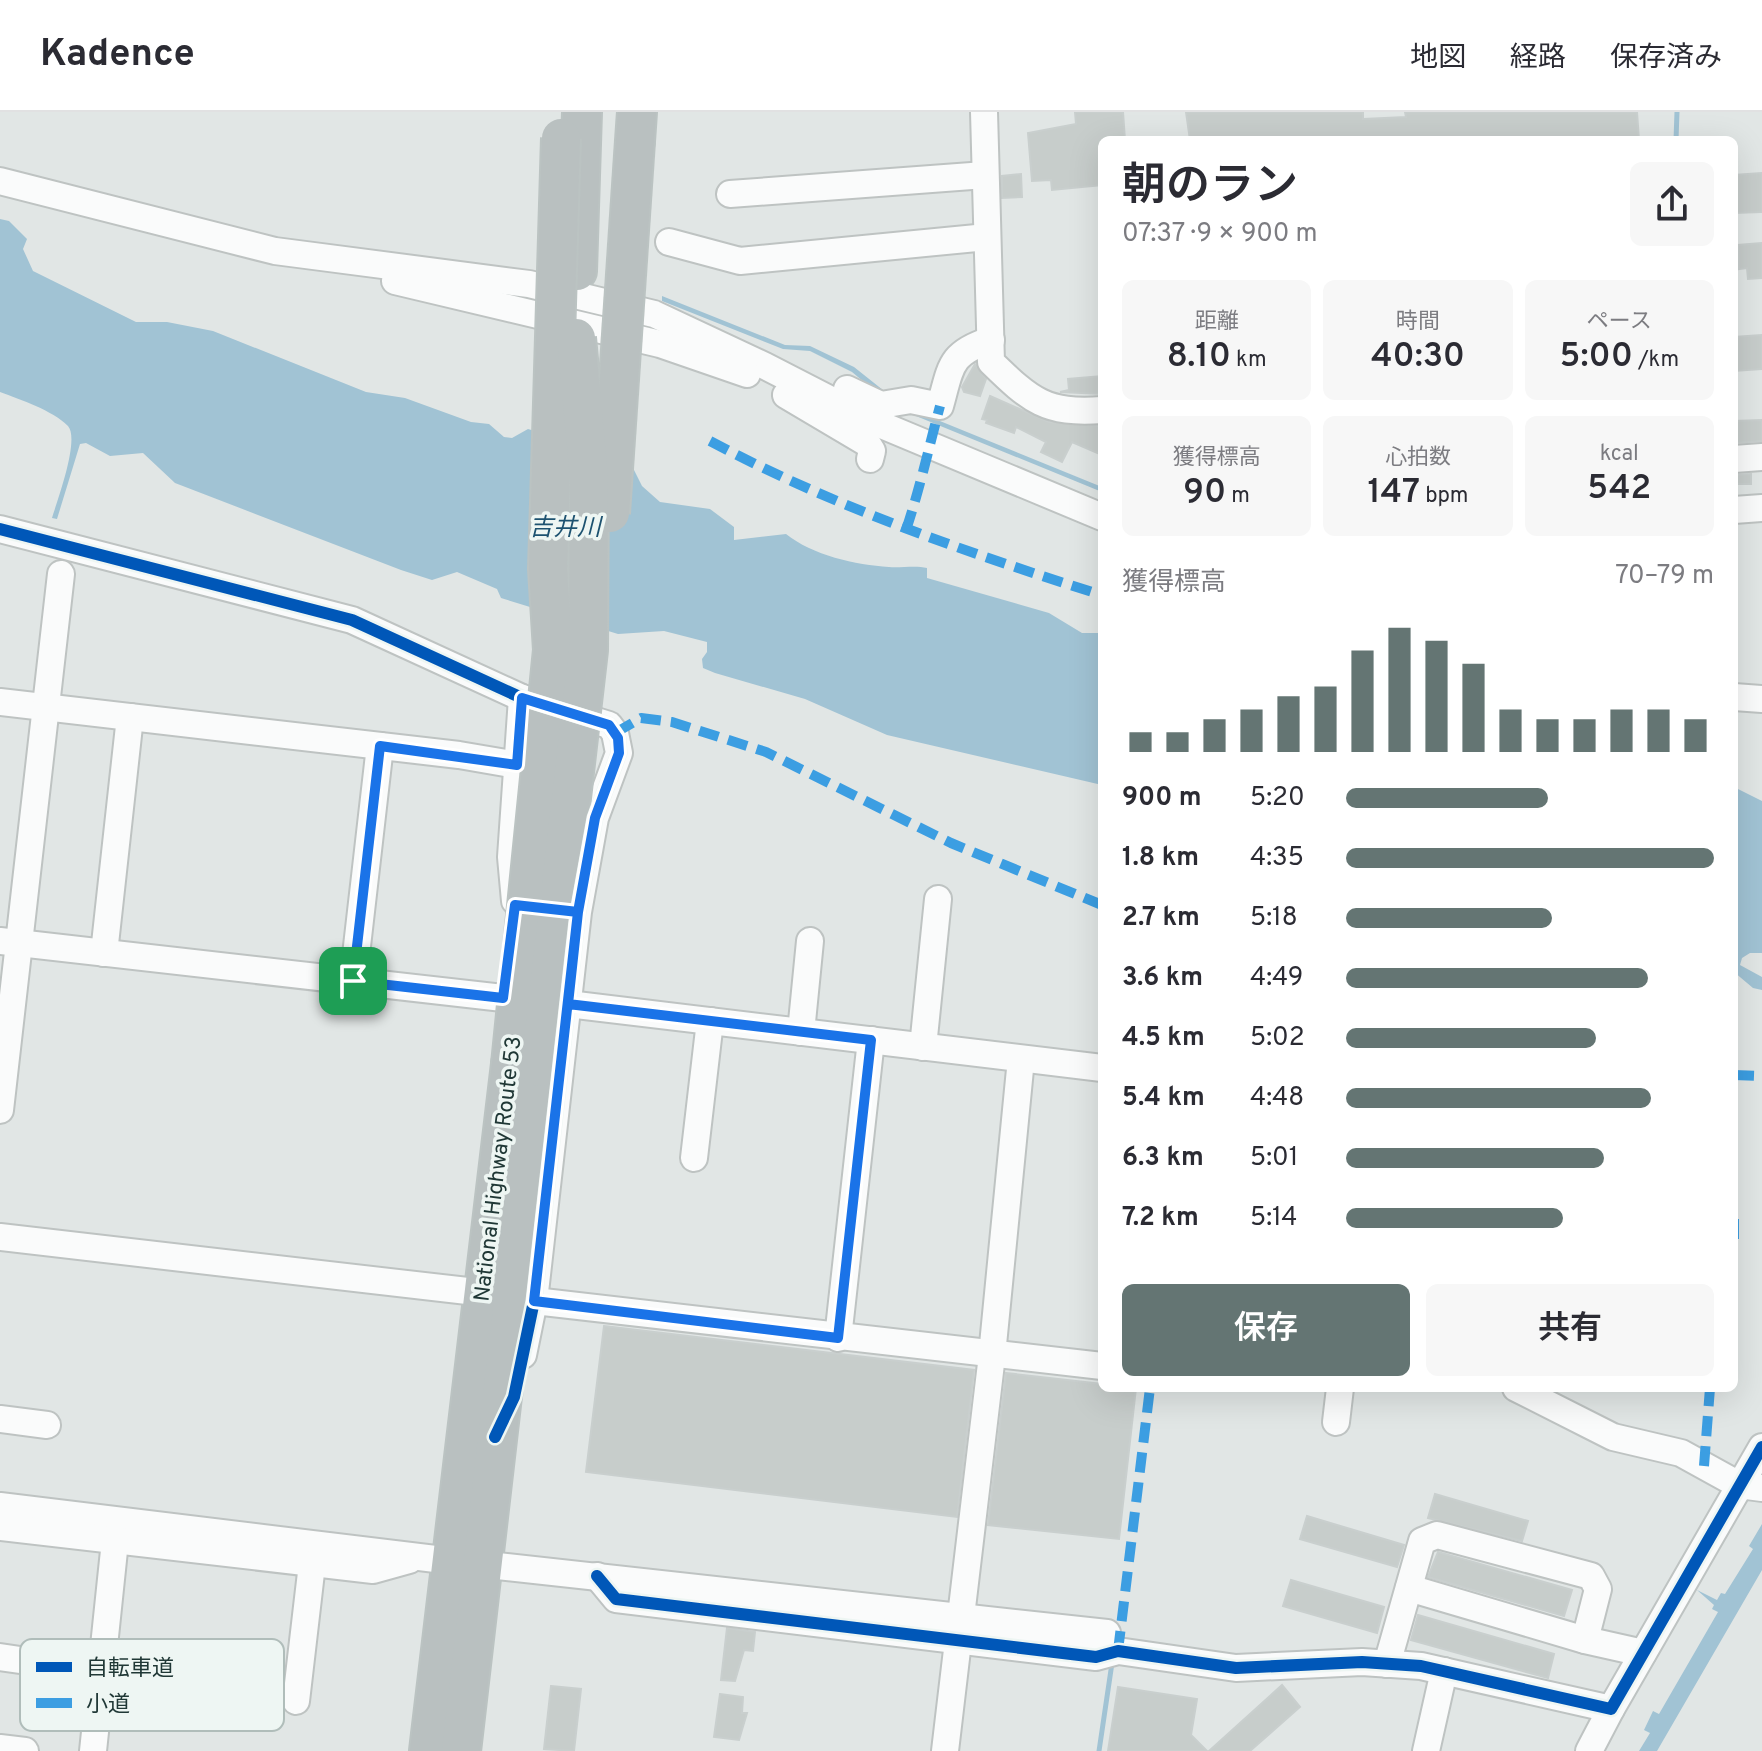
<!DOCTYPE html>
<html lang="ja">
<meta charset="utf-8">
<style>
body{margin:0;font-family:Overpass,"Noto Sans JP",sans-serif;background:#f7f7f7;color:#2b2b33;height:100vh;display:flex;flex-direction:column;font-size:30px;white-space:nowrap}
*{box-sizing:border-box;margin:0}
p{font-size:26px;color:#7c7c81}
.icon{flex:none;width:44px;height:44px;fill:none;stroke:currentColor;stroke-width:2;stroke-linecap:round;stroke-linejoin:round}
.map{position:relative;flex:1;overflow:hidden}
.side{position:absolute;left:1098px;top:24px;width:640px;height:1256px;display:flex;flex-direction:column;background:#fff;border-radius:12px;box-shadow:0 8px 32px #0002}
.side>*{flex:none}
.pin{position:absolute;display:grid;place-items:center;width:68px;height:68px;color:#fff;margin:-34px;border-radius:16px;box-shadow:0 4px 12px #0006}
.round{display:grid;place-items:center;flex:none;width:84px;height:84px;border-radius:12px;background:#f7f7f7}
.headline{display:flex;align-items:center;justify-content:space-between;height:136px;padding:0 24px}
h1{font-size:44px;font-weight:600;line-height:60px}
.metrics{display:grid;grid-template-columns:repeat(3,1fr);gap:12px;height:136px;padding:8px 24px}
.metrics div{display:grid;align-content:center;border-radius:12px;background:#f7f7f7;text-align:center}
.metrics b{font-size:34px;font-weight:600}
.metrics small{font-size:22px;font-weight:400}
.metrics p{font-size:22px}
.chart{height:224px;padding:16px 24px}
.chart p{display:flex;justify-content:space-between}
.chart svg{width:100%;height:144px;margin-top:8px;stroke:#647573;stroke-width:6}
.primary-button{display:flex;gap:16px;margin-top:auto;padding:16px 24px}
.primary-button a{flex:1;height:92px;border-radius:12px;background:#647573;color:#fff;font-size:32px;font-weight:600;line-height:92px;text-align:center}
.primary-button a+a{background:#f7f7f7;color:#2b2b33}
ul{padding:0 24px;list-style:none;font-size:26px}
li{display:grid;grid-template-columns:128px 96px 1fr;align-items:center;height:60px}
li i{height:20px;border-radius:10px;background:#647573}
header{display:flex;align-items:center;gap:48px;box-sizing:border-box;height:112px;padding:0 40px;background:#fff;border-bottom:2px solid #e1e1e2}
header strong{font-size:38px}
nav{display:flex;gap:44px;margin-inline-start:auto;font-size:28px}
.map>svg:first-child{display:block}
</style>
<header>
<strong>Kadence</strong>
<nav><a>地図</a><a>経路</a><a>保存済み</a></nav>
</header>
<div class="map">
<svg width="1762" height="1639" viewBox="0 0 1762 1639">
<rect width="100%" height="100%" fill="#e1e6e5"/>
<g fill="#a1c3d4">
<path d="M0 107 9 109 27 127 23 137 33 159 136 210H167L213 219 366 280 405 286 471 310 489 312 504 325 512 326 528 317 634 349 633 356 642 374 660 390 710 397 734 415V428L786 422C812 443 856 453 889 455 901 456 916 453 927 456V466L1049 501 1082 521H1102V673L887 623 805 587 715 561 703 556 702 547 707 540V530L664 519 618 522 501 486 497 477 457 460 432 468 401 458 175 371 143 341 110 344 86 331 80 332 57 407 52 406C57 389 80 328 68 314 52 298 21 288 0 280Z"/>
<polygon points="662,184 785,233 810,234 854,255 903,294 1102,375 1102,380 894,295 852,260 810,239 783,237 662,189"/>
<polygon points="1734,675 1762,689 1762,841 1750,841 1742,846 1740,853 1762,865 1762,878 1753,876 1734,860"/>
<polygon points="1762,1412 1762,1458 1657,1639 1639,1639 1650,1621 1644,1618 1653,1599 1659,1602 1718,1500 1712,1497 1714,1493 1697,1478 1717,1488 1721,1481 1725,1482 1753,1437 1749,1434"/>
</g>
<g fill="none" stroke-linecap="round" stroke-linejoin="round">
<g stroke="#a1c3d4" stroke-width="5">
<polyline points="1676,28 1677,0"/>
<polyline points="1099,1639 1112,1551"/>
</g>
</g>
<g fill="#c7cdcb" stroke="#c9cfce" stroke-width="2">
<polygon points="1075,0 1123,0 1125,28 1102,28 1102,73 1052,78 1051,68 1032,69 1028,21 1076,12"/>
<polygon points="1186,0 1363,0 1363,7 1406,5 1405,0 1637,0 1639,28 1190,28"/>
<polygon points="1762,61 1762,100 1734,101 1734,63"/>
<polygon points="1021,62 1022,85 1002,86 1002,64"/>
<polygon points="1762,131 1762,166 1748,167 1747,156 1739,157 1738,133"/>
<polygon points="1762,223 1762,257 1734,259 1734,225"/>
<polygon points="975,252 986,267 980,284 964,280 962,275"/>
<polygon points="1102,264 1102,282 1060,280 1069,278 1068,267"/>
<polygon points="990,284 1049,310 1102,314 1102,343 1072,330 1062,350 1041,340 1046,330 1016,315 1014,321 986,311 987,308 982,307"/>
<polygon points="1762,308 1762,329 1734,331 1734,309"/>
<polygon points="1751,362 1751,372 1734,372 1734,363"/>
<polygon points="604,1214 974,1258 957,1405 586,1360"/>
<polygon points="1006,1261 1102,1272 1102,1276 1136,1276 1119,1427 988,1413"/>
<polygon points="1435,1382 1528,1409 1522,1429 1428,1406"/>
<polygon points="1307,1404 1404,1433 1397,1455 1300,1427"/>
<polygon points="1438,1440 1572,1478 1564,1504 1428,1465"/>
<polygon points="1291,1468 1384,1495 1377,1521 1283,1494"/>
<polygon points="1418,1503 1554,1542 1548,1566 1411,1528"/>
<polygon points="727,1516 755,1520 753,1539 744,1538 735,1569 721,1568"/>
<polygon points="1282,1573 1300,1595 1250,1639 1209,1639"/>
<polygon points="551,1574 581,1577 574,1639 544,1637"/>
<polygon points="1118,1575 1197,1587 1191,1623 1207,1639 1108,1639"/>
<polygon points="720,1582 743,1585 742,1601 747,1601 739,1628 714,1625"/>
</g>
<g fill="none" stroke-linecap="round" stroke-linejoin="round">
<g stroke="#bec3c2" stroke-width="30">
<g id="minor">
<path d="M984 0 991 250C1031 289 1046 302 1102 298"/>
<polyline points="0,69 275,139 529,172 654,202 765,254 872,309 1102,405"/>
<polyline points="730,82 985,63"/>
<polyline points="669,130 740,149 987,125"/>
<polyline points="395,169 660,232 747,262"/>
<path d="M847 277 881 293 911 288 940 294C951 255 949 241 991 228"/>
<polyline points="786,283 867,331 872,339 870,347"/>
<polyline points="1734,347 1762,345"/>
<polyline points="1734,398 1762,396"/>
<polyline points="0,417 352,508 522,586 609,613 615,621 619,641 595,706 578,800 534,1189 523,1243"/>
<polyline points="1734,585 1762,587"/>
<polyline points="0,590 459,643 517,653"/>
<polyline points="515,789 511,745 522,586"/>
<polyline points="0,829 503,886"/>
<polyline points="104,841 130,605"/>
<polyline points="353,869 380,634"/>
<polyline points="568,892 1102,956"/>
<polyline points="801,920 810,829"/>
<polyline points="923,935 938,787"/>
<polyline points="0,998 61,462"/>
<polyline points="694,1046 710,909"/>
<polyline points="0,1125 485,1181"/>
<polyline points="517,1187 1102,1254"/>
<polyline points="838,1226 871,928"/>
<polyline points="1516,1276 1613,1325 1681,1341 1739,1373 1762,1376"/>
<polyline points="0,1307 47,1313"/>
<polyline points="1336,1310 1340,1276"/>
<polyline points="0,1394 452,1449 1107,1521"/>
<polyline points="0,1415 373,1458 409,1448"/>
<polyline points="597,1464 616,1487 1096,1545 1118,1539 1236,1556 1362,1550 1421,1554 1611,1597 1762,1335"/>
<polyline points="1409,1476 1585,1528 1643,1541"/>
<polyline points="0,1545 34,1550"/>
<polyline points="1387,1552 1422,1429 1437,1423 1591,1464 1598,1477 1585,1528"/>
<polyline points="296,1589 312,1452"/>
<polyline points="0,1636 25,1639"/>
<polyline points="93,1639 115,1429"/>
<polyline points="945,1639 992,1243 1021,947"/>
<polyline points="1426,1639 1444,1559"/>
<polyline points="1589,1639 1611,1597"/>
</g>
</g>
<g stroke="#bbc3c2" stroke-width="42">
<g id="highway">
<polyline points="635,29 637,0"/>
<polyline points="577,159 582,0"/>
<polyline points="429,1639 511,952"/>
<polyline points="461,1639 540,955"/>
</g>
</g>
<use href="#minor" stroke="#fafbfb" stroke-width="26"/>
<use href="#highway" stroke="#b9c0c0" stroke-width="38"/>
<g stroke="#bbc3c2" stroke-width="42" stroke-linecap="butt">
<g id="highway-bridge">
<polyline points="610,401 635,29"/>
<polyline points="511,952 553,538 548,457 561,26"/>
<polyline points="540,955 588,538 589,366 576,226"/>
</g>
</g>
<use href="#highway-bridge" stroke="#b9c0c0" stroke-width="38"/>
<g stroke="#3c9ee2" stroke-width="10" stroke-dasharray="20 10" stroke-linecap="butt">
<path d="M710 329C834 395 968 441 1102 483"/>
<path d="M906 418C920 376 929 335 940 294"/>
<polyline points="615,621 641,606 672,610 766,640 951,731 1102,793"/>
<polyline points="1734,963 1762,964"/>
<polyline points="1734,1107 1734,1133"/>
<polyline points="1704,1354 1710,1276"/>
<polyline points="1118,1539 1150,1276"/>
</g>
<g stroke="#eef6f3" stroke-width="17">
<g id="cycleway">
<polyline points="0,417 352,508 522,586 609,613 618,626 619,641 595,706 578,800 534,1189 514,1285 495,1325"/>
<polyline points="597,1464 616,1487 1096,1545 1118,1539 1236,1556 1362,1550 1421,1554 1611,1597 1762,1335"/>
</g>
</g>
<use href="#cycleway" stroke="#0057b8" stroke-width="12"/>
</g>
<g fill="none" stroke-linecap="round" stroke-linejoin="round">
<g stroke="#fff" stroke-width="16">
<polyline id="route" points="353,869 503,886 515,793 578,800 568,892 871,928 838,1226 534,1189 578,800 595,706 619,641 618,626 609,613 522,586 517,653 380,634 353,869"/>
</g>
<use href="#route" stroke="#1a73e8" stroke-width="10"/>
</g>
<g text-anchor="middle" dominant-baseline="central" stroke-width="7" stroke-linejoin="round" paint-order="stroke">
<g font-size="22" fill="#203836" stroke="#eef6f3">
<text transform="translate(499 1057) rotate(-83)">National Highway Route 53</text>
</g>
<g font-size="24" font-style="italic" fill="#1d5270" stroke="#eef6f3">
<text x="565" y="417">吉井川</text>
</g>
</g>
<rect x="20" y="1527" width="264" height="92" rx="12" fill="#eef6f3" stroke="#b0bdba" stroke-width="2"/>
<rect x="36" y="1550" width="36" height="10" fill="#0057b8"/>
<rect x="36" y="1586" width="36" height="10" fill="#3c9ee2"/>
<g font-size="22" fill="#203836">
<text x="86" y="1563">自転車道</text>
<text x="86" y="1599">小道</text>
</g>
</svg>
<div class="pin" style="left:353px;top:869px;background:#1e9e55"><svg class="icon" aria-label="arrive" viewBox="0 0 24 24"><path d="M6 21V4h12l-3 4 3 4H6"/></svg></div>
<section class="side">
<div class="headline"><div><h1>朝のラン</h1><p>07:37 · 9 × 900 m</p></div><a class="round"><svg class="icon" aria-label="share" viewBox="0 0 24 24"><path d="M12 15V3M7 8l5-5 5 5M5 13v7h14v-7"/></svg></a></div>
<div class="metrics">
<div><p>距離</p><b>8.10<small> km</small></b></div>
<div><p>時間</p><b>40:30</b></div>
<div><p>ペース</p><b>5:00<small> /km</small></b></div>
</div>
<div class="metrics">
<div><p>獲得標高</p><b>90<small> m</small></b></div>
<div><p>心拍数</p><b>147<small> bpm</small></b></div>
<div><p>kcal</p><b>542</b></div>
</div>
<div class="chart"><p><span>獲得標高</span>70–79 m</p>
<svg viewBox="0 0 160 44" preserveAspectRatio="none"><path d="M5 44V38M15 44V38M25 44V34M35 44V31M45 44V27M55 44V24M65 44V13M75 44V6M85 44V10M95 44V17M105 44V31M115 44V34M125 44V34M135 44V31M145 44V31M155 44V34"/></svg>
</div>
<ul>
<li><b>900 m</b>5:20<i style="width:55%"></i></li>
<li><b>1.8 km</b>4:35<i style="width:100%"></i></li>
<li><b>2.7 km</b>5:18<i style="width:56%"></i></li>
<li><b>3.6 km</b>4:49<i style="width:82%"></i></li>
<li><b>4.5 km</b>5:02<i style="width:68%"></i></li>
<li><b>5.4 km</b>4:48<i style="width:83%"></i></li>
<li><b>6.3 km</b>5:01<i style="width:70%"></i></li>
<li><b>7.2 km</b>5:14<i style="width:59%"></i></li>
</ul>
<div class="primary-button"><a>保存</a><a>共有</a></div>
</section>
</div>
